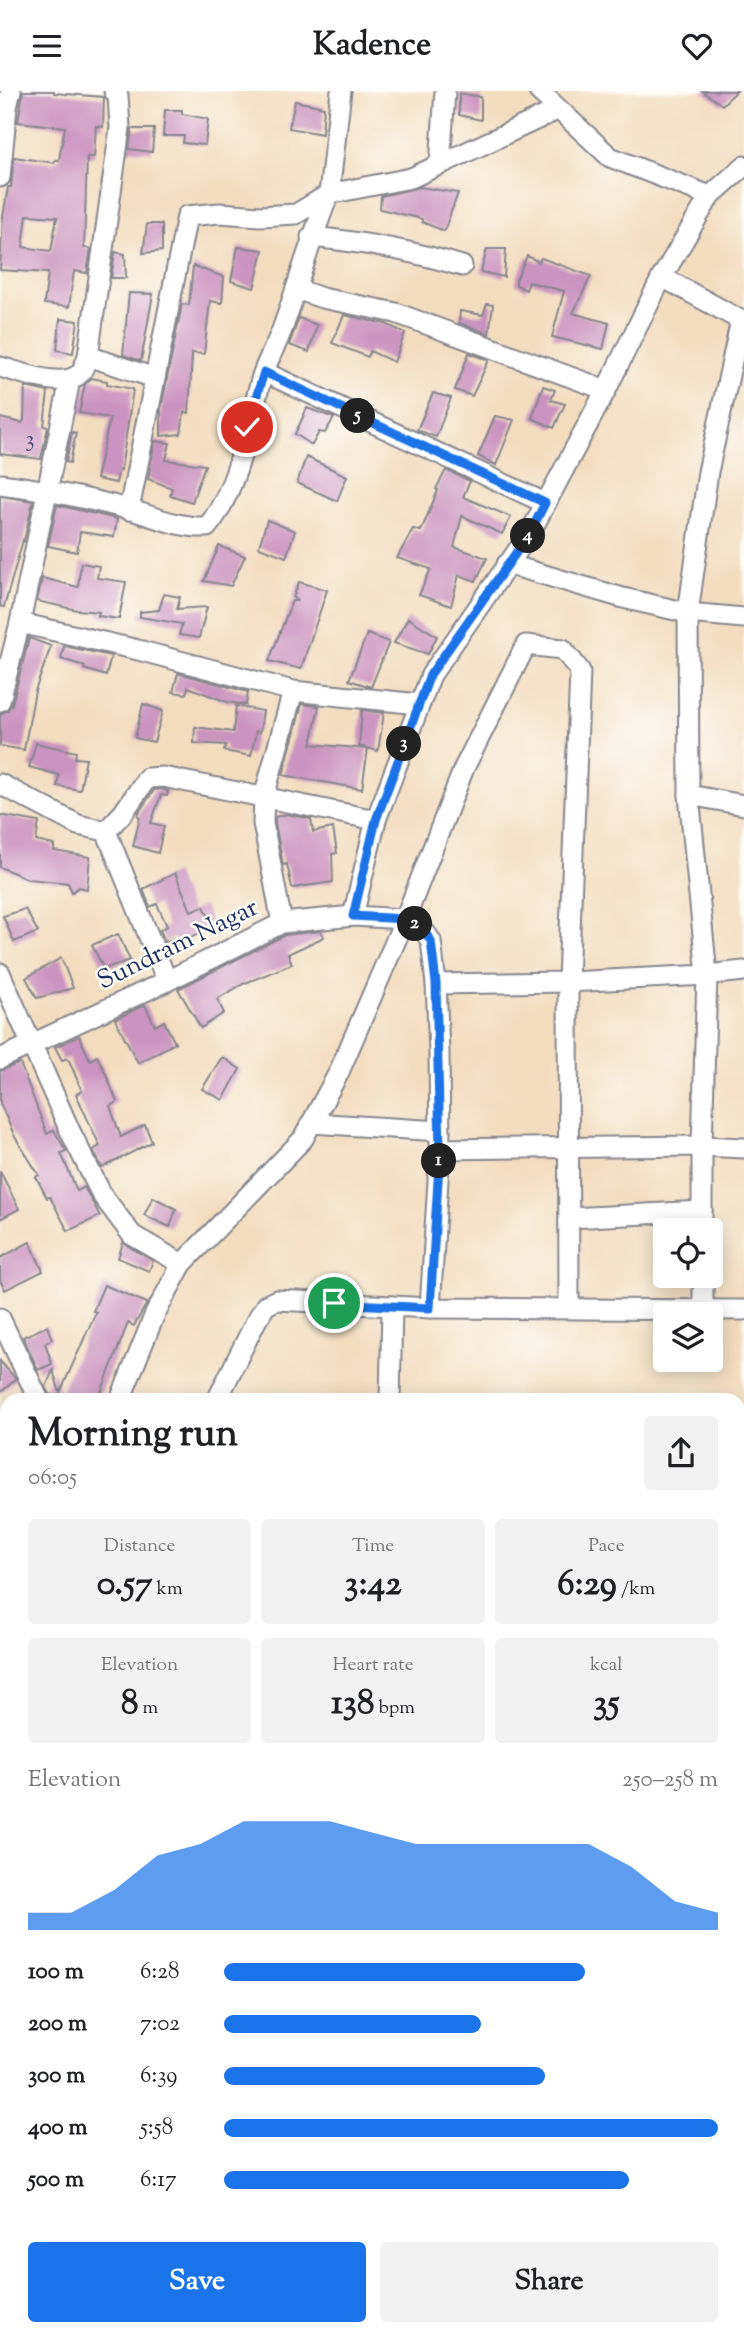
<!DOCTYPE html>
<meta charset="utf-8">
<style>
body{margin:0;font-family:"Sorts Mill Goudy",serif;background:#f2f2f2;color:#202124;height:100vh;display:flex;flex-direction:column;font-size:26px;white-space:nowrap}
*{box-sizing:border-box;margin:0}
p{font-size:23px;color:#757577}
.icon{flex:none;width:38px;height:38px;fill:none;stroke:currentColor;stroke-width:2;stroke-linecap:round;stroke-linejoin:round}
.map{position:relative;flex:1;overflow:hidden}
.sheet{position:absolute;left:0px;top:1302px;width:746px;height:943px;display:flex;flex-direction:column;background:#fff;border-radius:21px 21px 0 0;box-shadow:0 4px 18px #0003}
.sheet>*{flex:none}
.controls{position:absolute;left:653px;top:1127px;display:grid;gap:14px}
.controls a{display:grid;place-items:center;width:70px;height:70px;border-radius:7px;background:#fff;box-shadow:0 4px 18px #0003;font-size:35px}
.pin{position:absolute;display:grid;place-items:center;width:60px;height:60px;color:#fff;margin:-30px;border:4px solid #fff;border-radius:50%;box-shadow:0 2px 7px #0007}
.km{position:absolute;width:35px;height:35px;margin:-18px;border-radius:50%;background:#222;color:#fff;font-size:19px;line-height:35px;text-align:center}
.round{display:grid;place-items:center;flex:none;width:74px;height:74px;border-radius:7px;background:#f2f2f2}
.summary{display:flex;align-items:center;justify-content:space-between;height:119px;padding:0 28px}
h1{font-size:38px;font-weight:800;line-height:52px}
.metrics{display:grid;grid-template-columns:repeat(3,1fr);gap:10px;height:119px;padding:7px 28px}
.metrics div{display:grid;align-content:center;border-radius:7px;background:#f2f2f2;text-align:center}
.metrics b{font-size:35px;font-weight:800}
.metrics small{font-size:19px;font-weight:400}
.metrics p{font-size:19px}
.chart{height:196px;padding:14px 28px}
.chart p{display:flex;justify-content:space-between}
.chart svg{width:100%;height:126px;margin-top:7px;fill:#1a73e8;opacity:.7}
.action{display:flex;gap:14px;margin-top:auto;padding:14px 28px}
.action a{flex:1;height:80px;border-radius:7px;background:#1a73e8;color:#fff;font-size:28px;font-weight:800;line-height:80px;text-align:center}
.action a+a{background:#f2f2f2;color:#202124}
ul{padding:0 28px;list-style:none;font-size:23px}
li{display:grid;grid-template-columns:112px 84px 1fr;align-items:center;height:52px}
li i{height:18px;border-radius:9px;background:#1a73e8}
header{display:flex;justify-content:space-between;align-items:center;height:91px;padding:0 28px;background:#fff;font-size:32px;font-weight:800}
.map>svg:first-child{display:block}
</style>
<header><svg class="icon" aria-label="menu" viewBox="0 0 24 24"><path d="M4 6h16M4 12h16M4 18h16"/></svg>Kadence<svg class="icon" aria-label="heart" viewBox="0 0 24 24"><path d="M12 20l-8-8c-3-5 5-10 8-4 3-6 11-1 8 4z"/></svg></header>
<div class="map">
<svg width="744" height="2244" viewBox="0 0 744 2244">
<rect width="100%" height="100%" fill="#fdfcf7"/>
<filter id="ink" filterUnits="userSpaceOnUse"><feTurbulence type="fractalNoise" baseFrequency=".0143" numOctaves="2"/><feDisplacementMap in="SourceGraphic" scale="14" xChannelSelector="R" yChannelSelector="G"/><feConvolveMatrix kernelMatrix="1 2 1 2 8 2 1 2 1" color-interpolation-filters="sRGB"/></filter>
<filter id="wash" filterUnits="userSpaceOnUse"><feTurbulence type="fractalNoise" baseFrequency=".00686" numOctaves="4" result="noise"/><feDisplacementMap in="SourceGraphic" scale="28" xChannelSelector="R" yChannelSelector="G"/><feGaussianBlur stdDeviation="1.57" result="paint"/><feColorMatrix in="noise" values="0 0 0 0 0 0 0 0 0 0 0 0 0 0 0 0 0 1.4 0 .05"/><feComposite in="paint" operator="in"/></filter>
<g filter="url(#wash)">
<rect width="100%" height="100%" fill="#f3ddbf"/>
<g id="blocks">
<g fill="#cb93c0" fill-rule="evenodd">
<path d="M23 0H54V2L104 6 103 36 96 35 94 66H87L84 157 91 158 87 182 74 180 69 216 44 213 48 182 0 179 3 126 8 96H11L14 66 54 72 55 69H59L65 36 18 31ZM27 124 57 126 51 160 23 156Z"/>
<polygon points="702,0 737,0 722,14"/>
<polygon points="459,2 481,6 481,29 459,24"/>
<polygon points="295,10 324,16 322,43 289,37"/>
<polygon points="165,19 182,19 182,23 208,28 205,54 183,52 184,45 163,45"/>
<polygon points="132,38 154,38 152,61 129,58"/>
<polygon points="420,96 458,102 444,140 422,131 422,128 380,118 381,105"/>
<polygon points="147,133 162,133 162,160 143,162"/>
<polygon points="238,156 263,159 254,197 231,190"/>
<polygon points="487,158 506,158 504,186 481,181"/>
<polygon points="115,161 125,163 126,187 111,187"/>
<polygon points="527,165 539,171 541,167 591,185 573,222 609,232 603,258 552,246 564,200 529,191 526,199 516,194 516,189"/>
<polygon points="193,175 224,186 222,212 210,210 204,263 192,262 189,322 184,321 181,343 161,345 161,318 182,213 189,214"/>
<polygon points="129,202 153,203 141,270 123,264"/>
<polygon points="487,213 493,214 489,243 459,232 460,220 483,224"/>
<polygon points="344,224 386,233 405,242 394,271 370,260 368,266 332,252"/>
<polygon points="299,227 317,234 309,261 289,254"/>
<polygon points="60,228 78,230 73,262 57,259"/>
<polygon points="469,262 489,269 472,305 455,299"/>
<polygon points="91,287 107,290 107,293 133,298 121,379 119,378 116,392 96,388 110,327 79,322 85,293"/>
<polygon points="543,295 555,299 551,309 565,313 554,337 532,327"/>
<polygon points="25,296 48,301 44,335 48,336 41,368 0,363 0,327 22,332 24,329"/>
<polygon points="433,302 451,307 436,346 417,339"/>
<polygon points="307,317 334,327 325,342 319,341 312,354 295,343"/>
<polygon points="495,325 514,329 496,374 478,365"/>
<polygon points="72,341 76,342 70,372 66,371"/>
<polygon points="155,350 170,352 166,369 205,374 192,411 170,404 172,397 148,388"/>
<polygon points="306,366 347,385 337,410 297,392"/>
<polygon points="446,379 470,390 463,406 511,426 502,443 462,425 454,456 487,467 476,490 459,484 451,515 419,504 431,478 397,467 413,438 421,440 438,399 436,398"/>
<polygon points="0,405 33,410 24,450 23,449 4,516 0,515"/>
<polygon points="57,414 117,428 114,446 80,441 77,461 48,455"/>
<polygon points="267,429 295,440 286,466 259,456"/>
<polygon points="219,455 245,465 231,495 204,490"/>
<polygon points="81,472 99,475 97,487 126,491 119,528 98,525 99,521 77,519 37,510 42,487 78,496"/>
<polygon points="299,491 327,499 301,578 269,570 292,510 297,510 297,508 293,507"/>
<polygon points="164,503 180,506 177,518 207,516 199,547 179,544 182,533 140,526 140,521 159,519"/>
<polygon points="408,527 437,545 428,563 394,552"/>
<polygon points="367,543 389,551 371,596 349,589"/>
<polygon points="29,547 51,555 35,600 24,659 0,655 0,623 8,619 12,613"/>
<polygon points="64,555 111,565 106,585 84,578 85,575 61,568"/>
<polygon points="178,582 248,601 246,614 227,611 188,596 186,603 173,601"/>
<polygon points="143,613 163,620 154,651 135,647"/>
<polygon points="302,613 319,615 311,653 368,658 362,698 283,684"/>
<polygon points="236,615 263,620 260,641 256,640 251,665 224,660 226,654 194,652 195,636 233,641"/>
<polygon points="362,619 384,622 378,660 359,655"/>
<polygon points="36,652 76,661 75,667 86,668 80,699 57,695 59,684 29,676"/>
<polygon points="162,698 168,700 167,705 161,704 151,732 164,735 158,762 133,755 140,726 138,725 139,721 154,699"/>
<polygon points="287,723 311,728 313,741 333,737 337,762 332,763 333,791 292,797 287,773 283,774 275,731 275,726"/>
<polygon points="0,724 39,731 36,750 54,754 54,760 90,766 87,798 79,796 72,801 68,792 28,788 0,776"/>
<polygon points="175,782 191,820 204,815 213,836 177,853 174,847 165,851 160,839 167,835 157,813 150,816 143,798"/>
<polygon points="25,818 38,841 14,851 3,825"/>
<polygon points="321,840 324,846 288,863 292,873 243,893 217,908 224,922 201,937 178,898 285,844"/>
<polygon points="118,843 130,869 104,878 92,854"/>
<polygon points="61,867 73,897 37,907 26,887"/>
<polygon points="145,914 155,935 164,930 175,952 138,972 115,928"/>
<polygon points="79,945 90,969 97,965 106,983 117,1011 110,1015 121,1046 145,1034 152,1051 102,1077 93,1059 100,1055 76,1003 82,1000 68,967 62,969 55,956"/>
<polygon points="222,966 240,978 223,1009 202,998"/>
<polygon points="20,972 47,1043 54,1039 66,1060 61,1062 77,1100 84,1096 100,1125 68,1140 50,1106 47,1107 36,1086 39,1084 15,1046 0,1012 0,980"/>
<polygon points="0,1080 19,1118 0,1128"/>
<polygon points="153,1106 176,1118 170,1136 144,1124"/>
<polygon points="30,1151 43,1180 5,1199 0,1189 0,1167"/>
<polygon points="123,1152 153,1170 149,1180 118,1167"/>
<polygon points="104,1194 147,1212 134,1235 128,1232 98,1309 71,1309 50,1303 46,1296 53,1279 60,1302 96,1221 93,1220"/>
<polygon points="47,1235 52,1248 45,1252 52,1273 38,1279 23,1246"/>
<polygon points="0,1270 16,1288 0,1302"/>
</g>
</g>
</g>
<g filter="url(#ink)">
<use href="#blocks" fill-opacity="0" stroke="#87868e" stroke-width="2"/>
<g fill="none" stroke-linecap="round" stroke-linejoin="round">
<g stroke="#87868e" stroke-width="23">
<g id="minor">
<polyline points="539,0 610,66 710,105"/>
<polyline points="440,74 445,0"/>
<polyline points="0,86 7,16 11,0"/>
<path d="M311 146C362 151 413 160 462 175"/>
<polyline points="662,186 744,231"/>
<polyline points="296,198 322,207 396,222 606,299"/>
<polyline points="88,265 155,287"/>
<path d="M0 276C20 281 66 300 81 281 84 277 86 270 88 265L120 37 118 4 114 0"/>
<polyline points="264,281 545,412"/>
<path d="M0 393C44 398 85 407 128 418 155 426 179 437 207 436 238 400 249 331 262 285 268 268 277 253 283 236 299 191 311 147 329 103L411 87 557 19"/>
<polyline points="129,419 187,125 220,122 260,125 296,123 329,103 341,0"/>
<polyline points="507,473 623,507 688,522 744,527"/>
<polyline points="20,532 138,559 293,600 419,613"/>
<polyline points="0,610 20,532 70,289"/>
<polyline points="0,693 78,734 106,740 123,722 147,687 163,686 376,729"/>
<polyline points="689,704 744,714"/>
<polyline points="106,740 167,890"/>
<polyline points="353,825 376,729 431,584 530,442 606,299 662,186 710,105 744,75"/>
<polyline points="282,832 263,732 264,706 293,600"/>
<polyline points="0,882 71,1042 102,1104 132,1144 182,1173"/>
<polyline points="436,893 568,891 707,884 689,704 688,522 708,381 741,229"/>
<polyline points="0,968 167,890 282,832 353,825 405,828 422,837 431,850 436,893 439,961 440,1058 430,1217"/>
<polyline points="311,1032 440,1040"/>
<polyline points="440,1058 702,1055 744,1057"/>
<polyline points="570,1127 702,1120"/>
<polyline points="702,1139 702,1055 707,884 744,880"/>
<polyline points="703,1185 703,1219"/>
<polyline points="0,1227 39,1309"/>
<polyline points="120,1309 155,1223 182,1173 303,1048 339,981 405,828 464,677 526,554 563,558 580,580 568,891 569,1217"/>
<polyline points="217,1309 256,1230 266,1214 277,1209 392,1215"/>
<polyline points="390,1309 392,1215 430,1217 744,1219"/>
<polyline points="0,1530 7,1524"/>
<polyline points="0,1686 7,1644"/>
<polyline points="738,1833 744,1833"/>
<polyline points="0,1904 7,1905"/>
<polyline points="0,2036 7,2038"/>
<polyline points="738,2151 744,2152"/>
<polyline points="738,2227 744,2228"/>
<polyline points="288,2244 288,2238"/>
<polyline points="398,2244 399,2238"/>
<polyline points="509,2244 509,2238"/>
<polyline points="611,2244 612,2238"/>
<polyline points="719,2244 719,2238"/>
</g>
</g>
<use href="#minor" stroke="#fff" stroke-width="19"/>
</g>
</g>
<g fill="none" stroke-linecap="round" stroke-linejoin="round" filter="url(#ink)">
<g stroke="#fff" stroke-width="14">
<polyline id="route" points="247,336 264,281 545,412 530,442 430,584 376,729 353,825 405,828 422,837 431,850 436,892 440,1058 430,1217 334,1212"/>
</g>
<use href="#route" stroke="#1a73e8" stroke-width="9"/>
</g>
<g text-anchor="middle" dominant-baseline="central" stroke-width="5" stroke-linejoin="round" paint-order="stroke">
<g font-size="23" fill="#474876">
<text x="30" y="349">3</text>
</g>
<g font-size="26" fill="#1b2f5e" stroke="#fdfcf7">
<text transform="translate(178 854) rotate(-26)">Sundram Nagar</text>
</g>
</g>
</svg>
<div class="controls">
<a><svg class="icon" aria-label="locate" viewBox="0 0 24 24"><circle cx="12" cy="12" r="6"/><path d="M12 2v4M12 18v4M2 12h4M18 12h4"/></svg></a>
<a><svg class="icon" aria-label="layers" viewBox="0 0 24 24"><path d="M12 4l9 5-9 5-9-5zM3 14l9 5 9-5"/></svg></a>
</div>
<div class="pin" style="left:334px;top:1212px;background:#1e9e55"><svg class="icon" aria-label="arrive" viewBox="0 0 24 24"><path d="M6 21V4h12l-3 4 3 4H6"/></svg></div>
<div class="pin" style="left:247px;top:336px;background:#d93025"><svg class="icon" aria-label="check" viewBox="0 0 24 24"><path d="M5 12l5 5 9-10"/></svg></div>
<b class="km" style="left:439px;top:1070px">1</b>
<b class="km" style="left:415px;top:833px">2</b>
<b class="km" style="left:404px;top:653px">3</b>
<b class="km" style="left:528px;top:445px">4</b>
<b class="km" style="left:358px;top:325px">5</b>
<section class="sheet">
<div class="summary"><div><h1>Morning run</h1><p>06:05</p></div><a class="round"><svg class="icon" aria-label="share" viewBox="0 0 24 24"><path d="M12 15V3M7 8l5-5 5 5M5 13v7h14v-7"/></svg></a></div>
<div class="metrics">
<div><p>Distance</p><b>0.57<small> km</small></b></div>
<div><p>Time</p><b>3:42</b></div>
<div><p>Pace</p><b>6:29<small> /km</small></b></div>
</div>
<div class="metrics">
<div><p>Elevation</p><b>8<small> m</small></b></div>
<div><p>Heart rate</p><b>138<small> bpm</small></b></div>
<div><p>kcal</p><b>35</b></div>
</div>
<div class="chart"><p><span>Elevation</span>250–258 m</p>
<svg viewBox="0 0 160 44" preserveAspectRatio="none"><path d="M0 44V38L10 38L20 30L30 18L40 14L50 6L60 6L70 6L80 10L90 14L100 14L110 14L120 14L130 14L140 22L150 34L160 38V44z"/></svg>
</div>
<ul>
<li><b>100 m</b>6:28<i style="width:73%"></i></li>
<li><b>200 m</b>7:02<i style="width:52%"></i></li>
<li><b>300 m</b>6:39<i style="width:65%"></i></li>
<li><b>400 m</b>5:58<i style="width:100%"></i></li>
<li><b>500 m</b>6:17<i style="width:82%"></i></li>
</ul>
<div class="action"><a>Save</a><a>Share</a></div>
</section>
</div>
